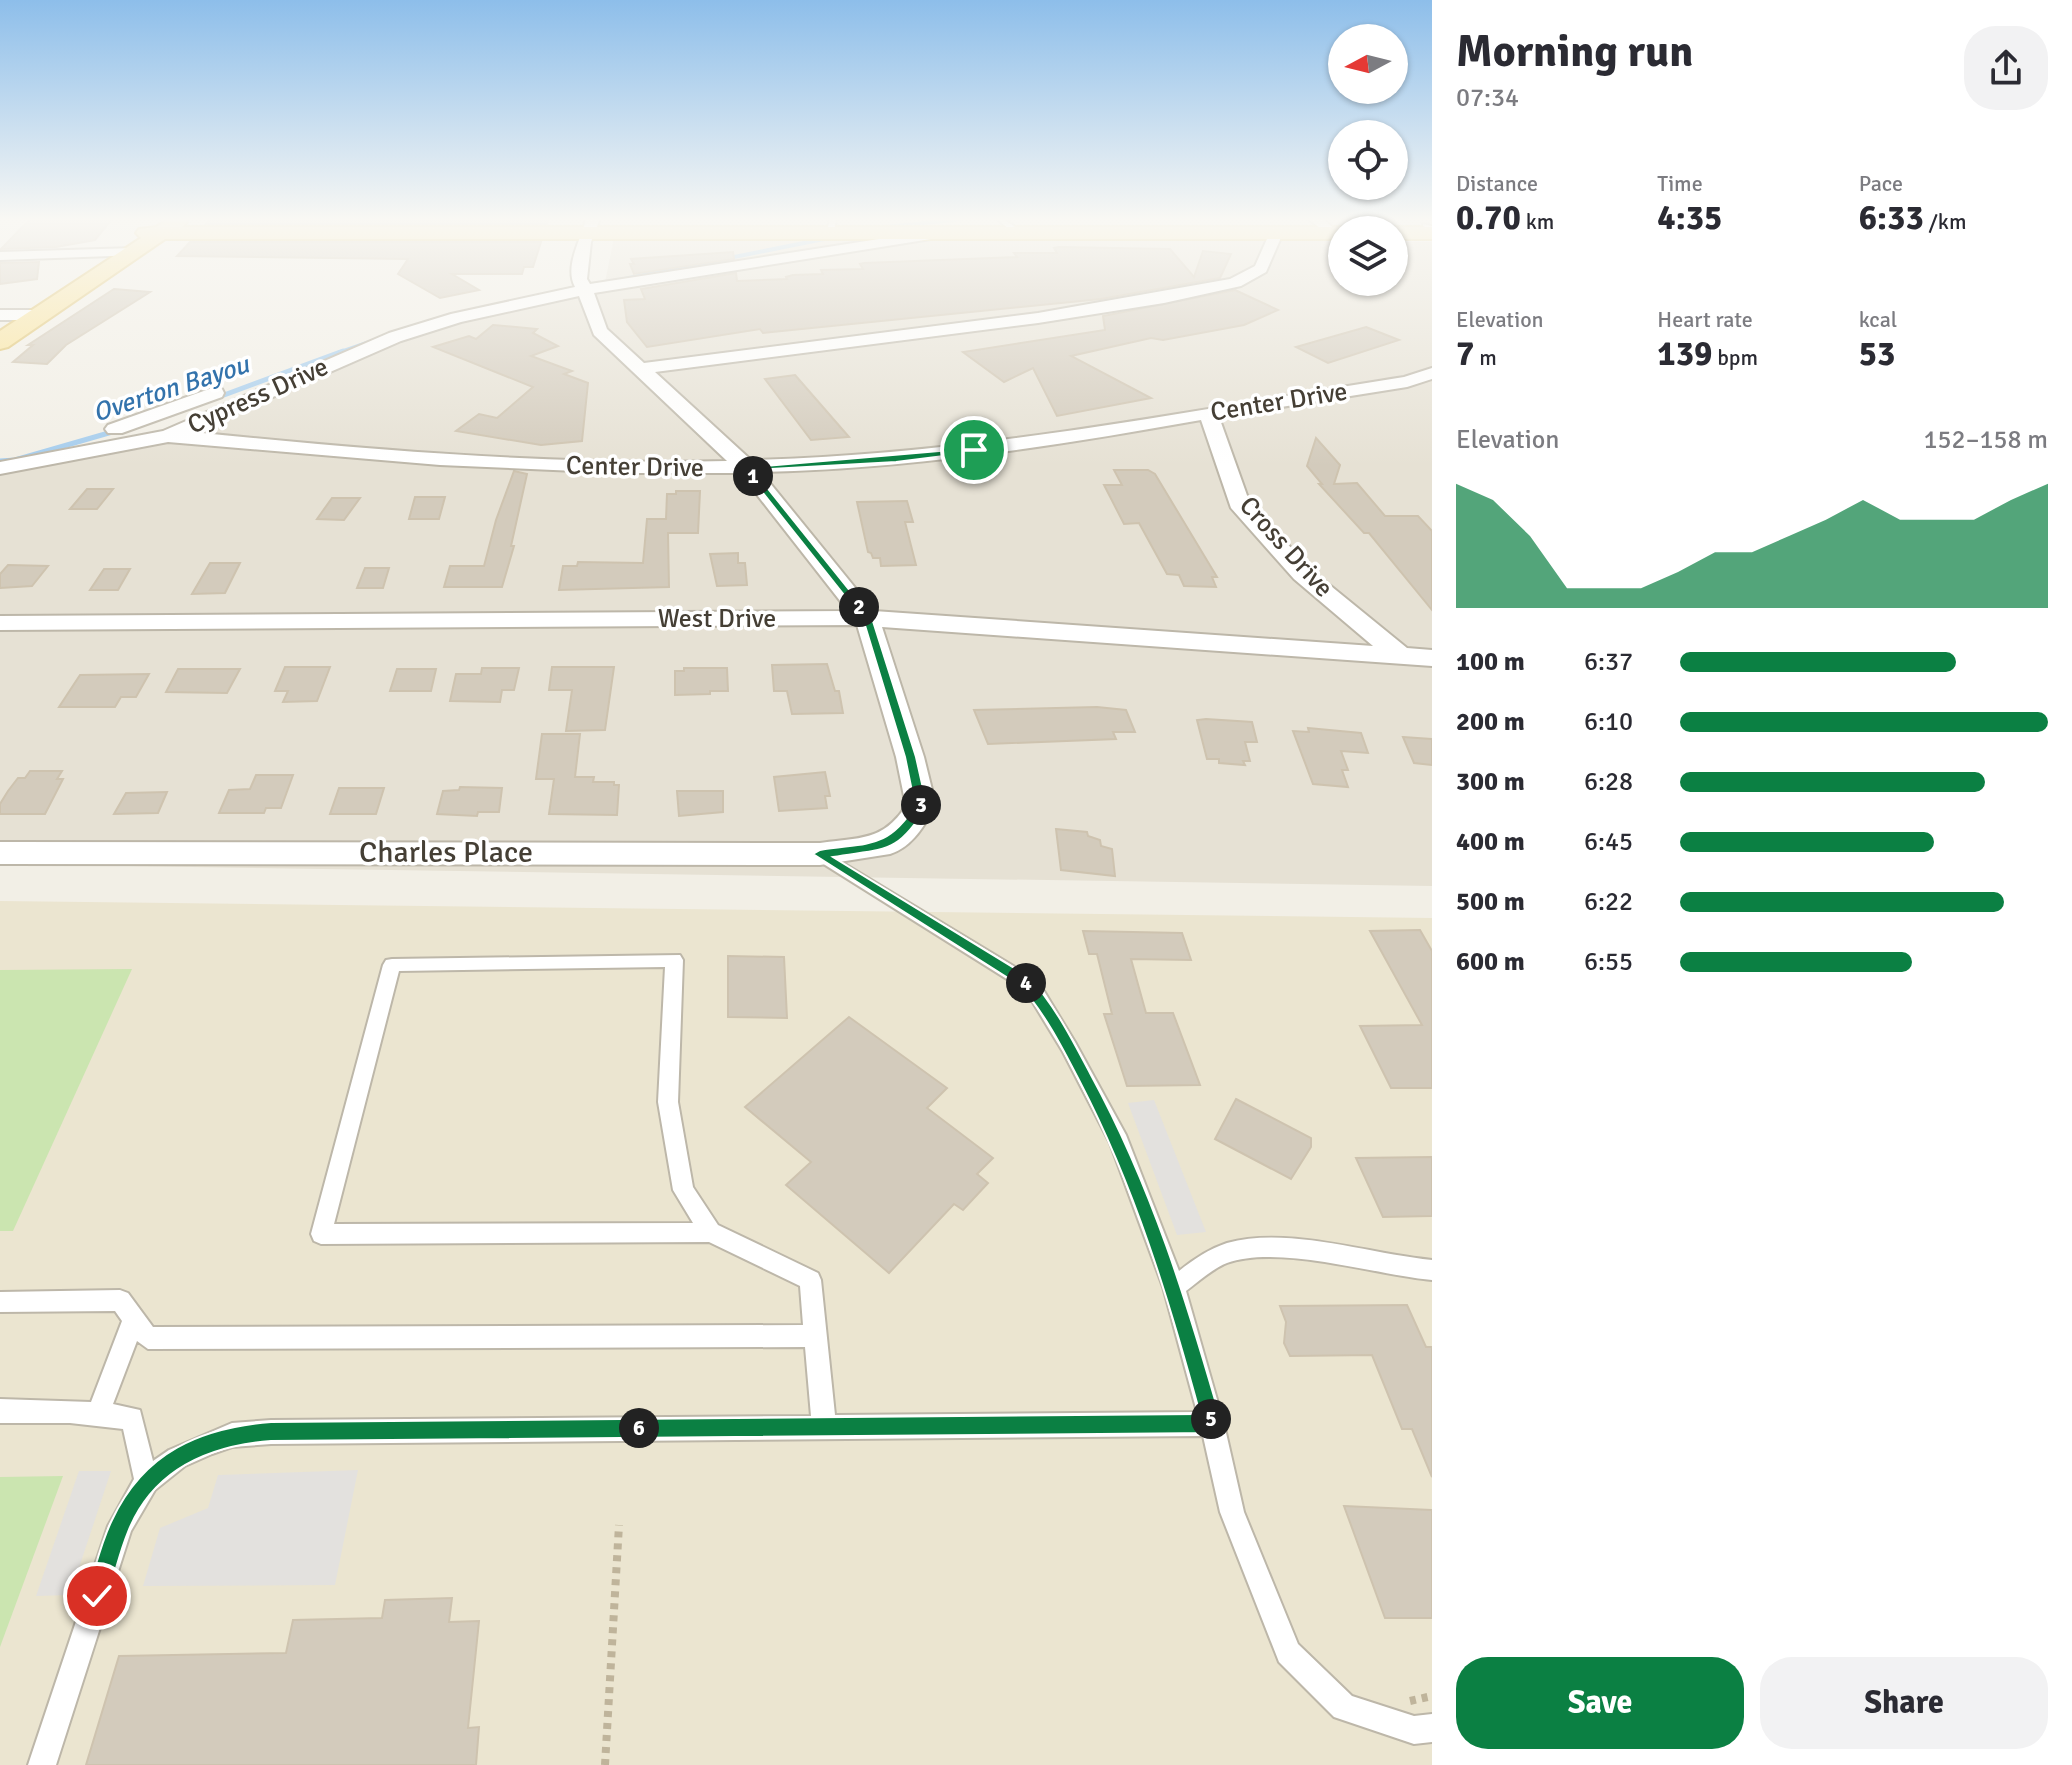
<!DOCTYPE html>
<meta charset="utf-8">
<style>
body{margin:0;font-family:Signika,sans-serif;background:#f2f2f3;color:#2b2b33;height:100vh;display:flex;flex-direction:column;font-size:30px;white-space:nowrap}
*{box-sizing:border-box;margin:0}
p{font-size:26px;color:#7c7c81}
.icon{flex:none;width:44px;height:44px;fill:none;stroke:currentColor;stroke-width:2;stroke-linecap:round;stroke-linejoin:round}
.map{position:relative;flex:1;overflow:hidden}
.panel{display:flex;flex-direction:column;background:#fff;width:640px}
.panel>*{flex:none}
.needle{width:52px;rotate:263deg}
.fabs{position:absolute;left:1328px;top:24px;display:grid;gap:16px}
.fabs a{display:grid;place-items:center;width:80px;height:80px;border-radius:50%;background:#fff;box-shadow:0 2px 6px #0004;font-size:40px}
.pin{position:absolute;display:grid;place-items:center;width:68px;height:68px;color:#fff;margin:-34px;border:4px solid #fff;border-radius:50%;box-shadow:0 2px 8px #0007}
.km{position:absolute;width:40px;height:40px;margin:-20px;border-radius:50%;background:#222;color:#fff;font-size:22px;line-height:40px;text-align:center}
.round{display:grid;place-items:center;flex:none;width:84px;height:84px;border-radius:32px;background:#f2f2f3}
.headline{display:flex;align-items:center;justify-content:space-between;height:136px;padding:0 24px}
h1{font-size:44px;font-weight:700;line-height:60px}
.figures{display:grid;grid-template-columns:repeat(3,1fr);gap:12px;height:136px;padding:8px 24px}
.figures div{display:grid;align-content:center}
.figures b{font-size:34px;font-weight:700}
.figures small{font-size:22px;font-weight:400}
.figures p{font-size:22px}
.chart{height:224px;padding:16px 24px}
.chart p{display:flex;justify-content:space-between}
.chart svg{width:100%;height:144px;margin-top:8px;fill:#0b8043;opacity:.7}
.action{display:flex;gap:16px;margin-top:auto;padding:16px 24px}
.action a{flex:1;height:92px;border-radius:32px;background:#0b8043;color:#fff;font-size:32px;font-weight:700;line-height:92px;text-align:center}
.action a+a{background:#f2f2f3;color:#2b2b33}
ul{padding:0 24px;list-style:none;font-size:26px}
li{display:grid;grid-template-columns:128px 96px 1fr;align-items:center;height:60px}
li i{height:20px;border-radius:10px;background:#0b8043}
main{display:flex;flex:1;min-height:0}
.map>svg:first-child{display:block}
</style>
<main>
<div class="map">
<svg width="1432" height="1765" viewBox="0 0 1432 1765">
<rect width="100%" height="100%" fill="#f2efe6"/>
<polygon fill="#e6e1d4" points="614,238 1342,241 1342,282 1394,282 1394,242 1432,242 1432,886 0,864 0,474 156,446 388,346 481,317 603,292"/>
<polygon fill="#ebe5d0" points="0,901 1432,918 1432,1765 0,1765"/>
<g fill="#cbe5b0">
<polygon points="132,969 13,1231 0,1231 0,970"/>
<polygon points="63,1476 0,1647 0,1477"/>
</g>
<g fill="#e3e1de">
<polygon points="1154,1100 1206,1232 1177,1235 1128,1103"/>
<polygon points="358,1470 335,1585 143,1586 160,1528 208,1508 218,1475"/>
<polygon points="79,1471 111,1471 70,1595 36,1596"/>
</g>
<g fill="none" stroke-linecap="round" stroke-linejoin="round">
<g stroke="#a4cced" stroke-width="4">
<polyline points="868,229 962,219"/>
<polyline points="504,303 839,236"/>
<polyline points="338,353 436,319"/>
</g>
<g stroke="#a4cced" stroke-width="5">
<polyline points="216,398 343,351"/>
<polyline points="0,461 15,460 119,430"/>
</g>
</g>
<g fill="#d3cbbc" stroke="#cec3af" stroke-width="2">
<polygon points="30,219 112,219 95,240 56,247 1,249"/>
<polygon points="211,219 549,219 547,224 206,224"/>
<polygon points="190,242 541,242 533,267 524,267 522,274 452,274 479,290 440,298 398,274 408,259 177,256"/>
<polygon points="1059,247 1170,249 1194,277 1203,251 1231,254 1220,278 1101,299 772,332 763,333 760,329 647,347 627,322 624,300 645,299 641,289 736,273 737,281 787,279 786,277 793,275 823,274 821,270 863,269 860,264 864,263 1017,257 1014,253 1057,253 1054,248"/>
<polygon points="733,252 734,259 634,274 630,264 634,264 631,259"/>
<polygon points="39,262 37,279 0,284 0,263"/>
<polygon points="114,289 150,292 66,345 47,364 13,362 33,345 28,345"/>
<polygon points="1235,290 1278,310 1244,325 1163,340 1151,338 1071,356 1151,398 1057,416 1033,368 1004,382 963,352 1105,330 1103,316"/>
<polygon points="493,325 537,329 533,333 558,346 531,356 572,371 564,374 588,383 582,441 541,445 456,431 479,414 497,418 533,387 433,347 469,336 476,339"/>
<polygon points="1366,327 1399,340 1328,363 1296,347"/>
<polygon points="795,375 849,437 811,440 765,379"/>
<polygon points="1316,438 1340,465 1334,484 1357,483 1385,516 1418,516 1432,531 1432,610 1369,533 1364,533 1319,484 1322,484 1307,466"/>
<polygon points="1114,470 1148,470 1155,474 1217,577 1212,577 1216,587 1184,586 1179,575 1167,574 1139,523 1124,524 1104,485 1122,485"/>
<polygon points="514,471 527,474 511,546 514,546 502,587 444,587 450,566 484,566 496,520"/>
<polygon points="87,489 113,489 97,509 70,509"/>
<polygon points="676,491 700,491 698,533 668,533 669,587 559,590 563,566 577,566 578,562 643,563 647,519 666,519 667,494 676,494"/>
<polygon points="415,497 445,497 439,519 409,519"/>
<polygon points="332,498 360,498 344,520 317,519"/>
<polygon points="907,501 913,522 905,522 916,565 881,566 880,558 873,558 871,553 868,552 857,502"/>
<polygon points="738,553 738,563 745,563 747,585 717,586 710,554"/>
<polygon points="210,563 240,563 225,593 192,594"/>
<polygon points="8,565 48,566 32,586 0,588 0,574"/>
<polygon points="365,568 389,568 383,588 357,588"/>
<polygon points="104,569 130,569 118,590 90,590"/>
<polygon points="827,664 835,691 839,691 843,713 792,714 787,691 774,691 772,665"/>
<polygon points="285,667 330,667 317,701 283,702 288,691 275,691"/>
<polygon points="552,667 614,667 605,730 566,731 572,690 549,690"/>
<polygon points="482,668 519,668 514,690 502,690 500,702 450,701 456,674 481,674"/>
<polygon points="684,668 727,668 728,691 710,691 710,694 675,695 675,671 684,671"/>
<polygon points="178,669 240,669 227,693 166,692"/>
<polygon points="397,669 436,669 431,691 390,691"/>
<polygon points="149,674 136,697 121,697 115,707 59,707 80,675"/>
<polygon points="1097,707 1126,710 1135,732 1113,732 1116,739 988,744 974,710"/>
<polygon points="1206,719 1252,722 1257,742 1245,742 1250,761 1243,761 1245,765 1219,763 1219,759 1207,759 1197,720"/>
<polygon points="1308,728 1361,733 1368,753 1341,751 1348,770 1342,770 1348,787 1313,784 1293,731 1309,732"/>
<polygon points="542,734 580,734 575,777 594,777 593,782 614,782 614,785 619,785 617,815 549,814 554,779 536,779"/>
<polygon points="1403,737 1432,739 1432,765 1414,763"/>
<polygon points="30,771 62,771 57,779 63,779 45,814 0,814 0,804 8,791 18,778 25,778"/>
<polygon points="825,772 830,796 825,796 827,808 779,811 774,777"/>
<polygon points="256,775 293,775 281,808 266,808 264,813 219,813 229,790 250,789"/>
<polygon points="460,787 502,788 499,812 478,812 477,816 437,814 443,791 459,790"/>
<polygon points="339,788 384,788 376,814 330,814"/>
<polygon points="677,791 723,791 723,812 679,816"/>
<polygon points="167,792 158,813 114,814 126,793"/>
<polygon points="1056,829 1087,832 1088,836 1100,840 1101,846 1112,849 1115,876 1061,870"/>
<polygon points="1420,930 1432,951 1432,1088 1391,1088 1360,1026 1422,1025 1370,931"/>
<polygon points="1083,931 1182,933 1191,960 1131,959 1146,1013 1173,1013 1200,1085 1127,1086 1104,1014 1112,1014 1097,954 1089,954"/>
<polygon points="728,956 784,957 787,1018 728,1017"/>
<polygon points="849,1017 947,1088 927,1108 993,1158 977,1174 988,1183 963,1210 954,1204 889,1273 786,1185 811,1162 745,1107"/>
<polygon points="1236,1099 1311,1138 1311,1147 1291,1179 1215,1139"/>
<polygon points="1432,1157 1432,1216 1383,1217 1356,1158"/>
<polygon points="1407,1305 1426,1347 1432,1347 1432,1477 1412,1429 1402,1429 1372,1355 1290,1356 1284,1343 1286,1322 1280,1306"/>
<polygon points="1344,1506 1432,1510 1432,1618 1385,1618"/>
<polygon points="452,1598 449,1622 479,1621 468,1728 479,1727 476,1765 86,1765 119,1656 286,1653 293,1620 382,1618 385,1600"/>
</g>
<g fill="none" stroke-linecap="round" stroke-linejoin="round">
<g stroke="#bdb7a9" stroke-width="4">
<g id="lane">
<polygon points="830,219 836,219 834,234 830,236 826,234"/>
<polygon points="997,219 1004,219 1023,233 1016,235"/>
<polygon points="1423,224 1432,226 1432,231 1423,226"/>
<path d="M820 849 1030 976 1044 991 1075 1042 1126 1135 1179 1271C1194 1259 1209 1249 1227 1243 1288 1226 1369 1254 1432 1260V1280C1376 1275 1278 1244 1227 1263 1212 1269 1199 1281 1186 1291L1224 1424 1244 1512 1298 1644 1352 1696 1414 1716 1432 1714V1742L1414 1744 1334 1717 1279 1662 1220 1512 1203 1436 271 1444 232 1447 212 1454 185 1466 155 1490 131 1531 56 1765H28L108 1526 134 1479 123 1429 70 1423H0V1399L91 1402 122 1321 115 1311 0 1312V1292L120 1290 128 1293 153 1327 803 1325 800 1286 709 1242 321 1244 314 1241 311 1234 383 965 386 960 392 959 680 955 683 960 678 1102 693 1187 718 1225 818 1273 821 1280 835 1415 1197 1412 1163 1287 1110 1143 1063 1052 1032 1001 1018 986 814 858 812 854ZM665 967 658 1102 673 1190 693 1223 334 1224 399 971ZM137 1341 148 1349 805 1347 811 1416 271 1420 232 1423 169 1450 153 1461 140 1410 113 1404Z"/>
</g>
</g>
<g stroke="#bdb7a9" stroke-width="4">
<g id="street">
<path d="M586 219H600L591 242 587 279 590 284 937 230 944 234 937 238 594 293 607 329 644 363 1038 313 1230 279 1255 266 1271 230H1281L1283 233 1266 272 1241 286 1164 303 1038 323 655 372 751 460C971 455 1186 411 1404 377L1432 368V379L1407 387 1219 417 1249 501 1310 569 1407 648 1432 650V666L882 627 924 757 936 806C924 825 913 847 890 854L820 865 0 864V842L820 843C860 837 882 842 906 806L896 757 857 625 0 630V616L848 611 740 473H621L440 465 168 442 0 474V462L163 431 389 333 451 314 575 287C564 266 581 240 586 219ZM579 296 594 335 727 461C549 465 370 450 193 432L401 341 461 322ZM1201 420 1231 508 1294 579 1373 646 874 611 761 472C910 469 1055 446 1201 420Z"/>
<polygon points="1308,219 1323,219 1339,233 1332,237"/>
<polygon points="134,248 139,249 139,255 0,260 0,252"/>
<polygon points="0,310 42,310 50,315 42,320 0,320"/>
<polygon points="215,387 222,389 224,393 222,397 122,433 108,433 105,429 108,425"/>
</g>
</g>
<g stroke="#dfc167" stroke-width="4">
<g id="primary">
<polygon points="169,219 184,219 187,222 182,227 1342,227 1350,230 1342,230 1342,239 165,239 8,347 0,349 0,331 141,238 136,233 139,229 156,227"/>
<polygon points="1394,227 1432,227 1432,239 1394,239 1394,230 1386,230"/>
</g>
</g>
<g stroke="#bfb49b" stroke-width="8" stroke-dasharray="6 6" stroke-linecap="butt">
<polyline points="1410,1701 1432,1696"/>
<polyline points="605,1765 619,1525"/>
</g>
<use href="#lane" fill="#fff" fill-rule="evenodd"/>
<use href="#street" fill="#fff" fill-rule="evenodd"/>
<use href="#primary" fill="#fae397" fill-rule="evenodd"/>
</g>
<linearGradient id="sky" x2="0" y2="1"><stop stop-color="#8dbeea"/><stop offset="0.47" stop-color="#f9f8f4"/><stop offset="1" stop-color="#f9f8f4" stop-opacity="0"/></linearGradient>
<rect width="1432" height="466" fill="url(#sky)"/>
<path fill="#0b8043" stroke="#fff" stroke-width="2" d="M974 448 976 452 896 462 753 470 872 618 916 757 927 806C897 855 886 848 833 857L1029 977C1055 1005 1073 1041 1091 1075 1152 1187 1187 1302 1222 1424L1219 1431 1212 1433 271 1441C208 1446 153 1469 128 1532 118 1556 114 1581 104 1604L97 1607 89 1604 86 1596C95 1571 100 1544 112 1520 144 1452 200 1428 271 1422L1200 1414C1169 1300 1135 1188 1080 1082 1063 1049 1045 1013 1019 985L813 854 820 850C867 842 887 850 915 806L905 757 863 619 743 468Z"/>
<g text-anchor="middle" dominant-baseline="central" stroke-width="7" stroke-linejoin="round" paint-order="stroke">
<g font-size="26" font-style="italic" fill="#3373ac" stroke="#fff">
<text transform="translate(171 389) rotate(-18)">Overton Bayou</text>
</g>
<g font-size="26" fill="#453f35" stroke="#fff">
<text transform="translate(258 396) rotate(-24)">Cypress Drive</text>
<text transform="translate(1279 402) rotate(-9)">Center Drive</text>
<text transform="translate(635 467) rotate(1)">Center Drive</text>
<text transform="translate(1286 547) rotate(48)">Cross Drive</text>
<text x="717" y="619">West Drive</text>
</g>
<g font-size="30" fill="#453f35" stroke="#fff">
<text x="446" y="852">Charles Place</text>
</g>
</g>
</svg>
<div class="fabs">
<a><svg class="needle" viewBox="-14 -14 28 28"><path d="M0-13l5 13h-10z" fill="#e53935"/><path d="M0 13l5-13h-10z" fill="#7c7c81"/></svg></a>
<a><svg class="icon" aria-label="locate" viewBox="0 0 24 24"><circle cx="12" cy="12" r="6"/><path d="M12 2v4M12 18v4M2 12h4M18 12h4"/></svg></a>
<a><svg class="icon" aria-label="layers" viewBox="0 0 24 24"><path d="M12 4l9 5-9 5-9-5zM3 14l9 5 9-5"/></svg></a>
</div>
<div class="pin" style="left:974px;top:450px;background:#1e9e55"><svg class="icon" aria-label="arrive" viewBox="0 0 24 24"><path d="M6 21V4h12l-3 4 3 4H6"/></svg></div>
<div class="pin" style="left:97px;top:1596px;background:#d93025"><svg class="icon" aria-label="check" viewBox="0 0 24 24"><path d="M5 12l5 5 9-10"/></svg></div>
<b class="km" style="left:753px;top:476px">1</b>
<b class="km" style="left:859px;top:607px">2</b>
<b class="km" style="left:921px;top:805px">3</b>
<b class="km" style="left:1026px;top:983px">4</b>
<b class="km" style="left:1211px;top:1419px">5</b>
<b class="km" style="left:639px;top:1428px">6</b>
</div>
<section class="panel">
<div class="headline"><div><h1>Morning run</h1><p>07:34</p></div><a class="round"><svg class="icon" aria-label="share" viewBox="0 0 24 24"><path d="M12 15V3M7 8l5-5 5 5M5 13v7h14v-7"/></svg></a></div>
<div class="figures">
<div><p>Distance</p><b>0.70<small> km</small></b></div>
<div><p>Time</p><b>4:35</b></div>
<div><p>Pace</p><b>6:33<small> /km</small></b></div>
</div>
<div class="figures">
<div><p>Elevation</p><b>7<small> m</small></b></div>
<div><p>Heart rate</p><b>139<small> bpm</small></b></div>
<div><p>kcal</p><b>53</b></div>
</div>
<div class="chart"><p><span>Elevation</span>152–158 m</p>
<svg viewBox="0 0 160 44" preserveAspectRatio="none"><path d="M0 44V6L10 11L20 22L30 38L40 38L50 38L60 33L70 27L80 27L90 22L100 17L110 11L120 17L130 17L140 17L150 11L160 6V44z"/></svg>
</div>
<ul>
<li><b>100 m</b>6:37<i style="width:75%"></i></li>
<li><b>200 m</b>6:10<i style="width:100%"></i></li>
<li><b>300 m</b>6:28<i style="width:83%"></i></li>
<li><b>400 m</b>6:45<i style="width:69%"></i></li>
<li><b>500 m</b>6:22<i style="width:88%"></i></li>
<li><b>600 m</b>6:55<i style="width:63%"></i></li>
</ul>
<div class="action"><a>Save</a><a>Share</a></div>
</section>
</main>
